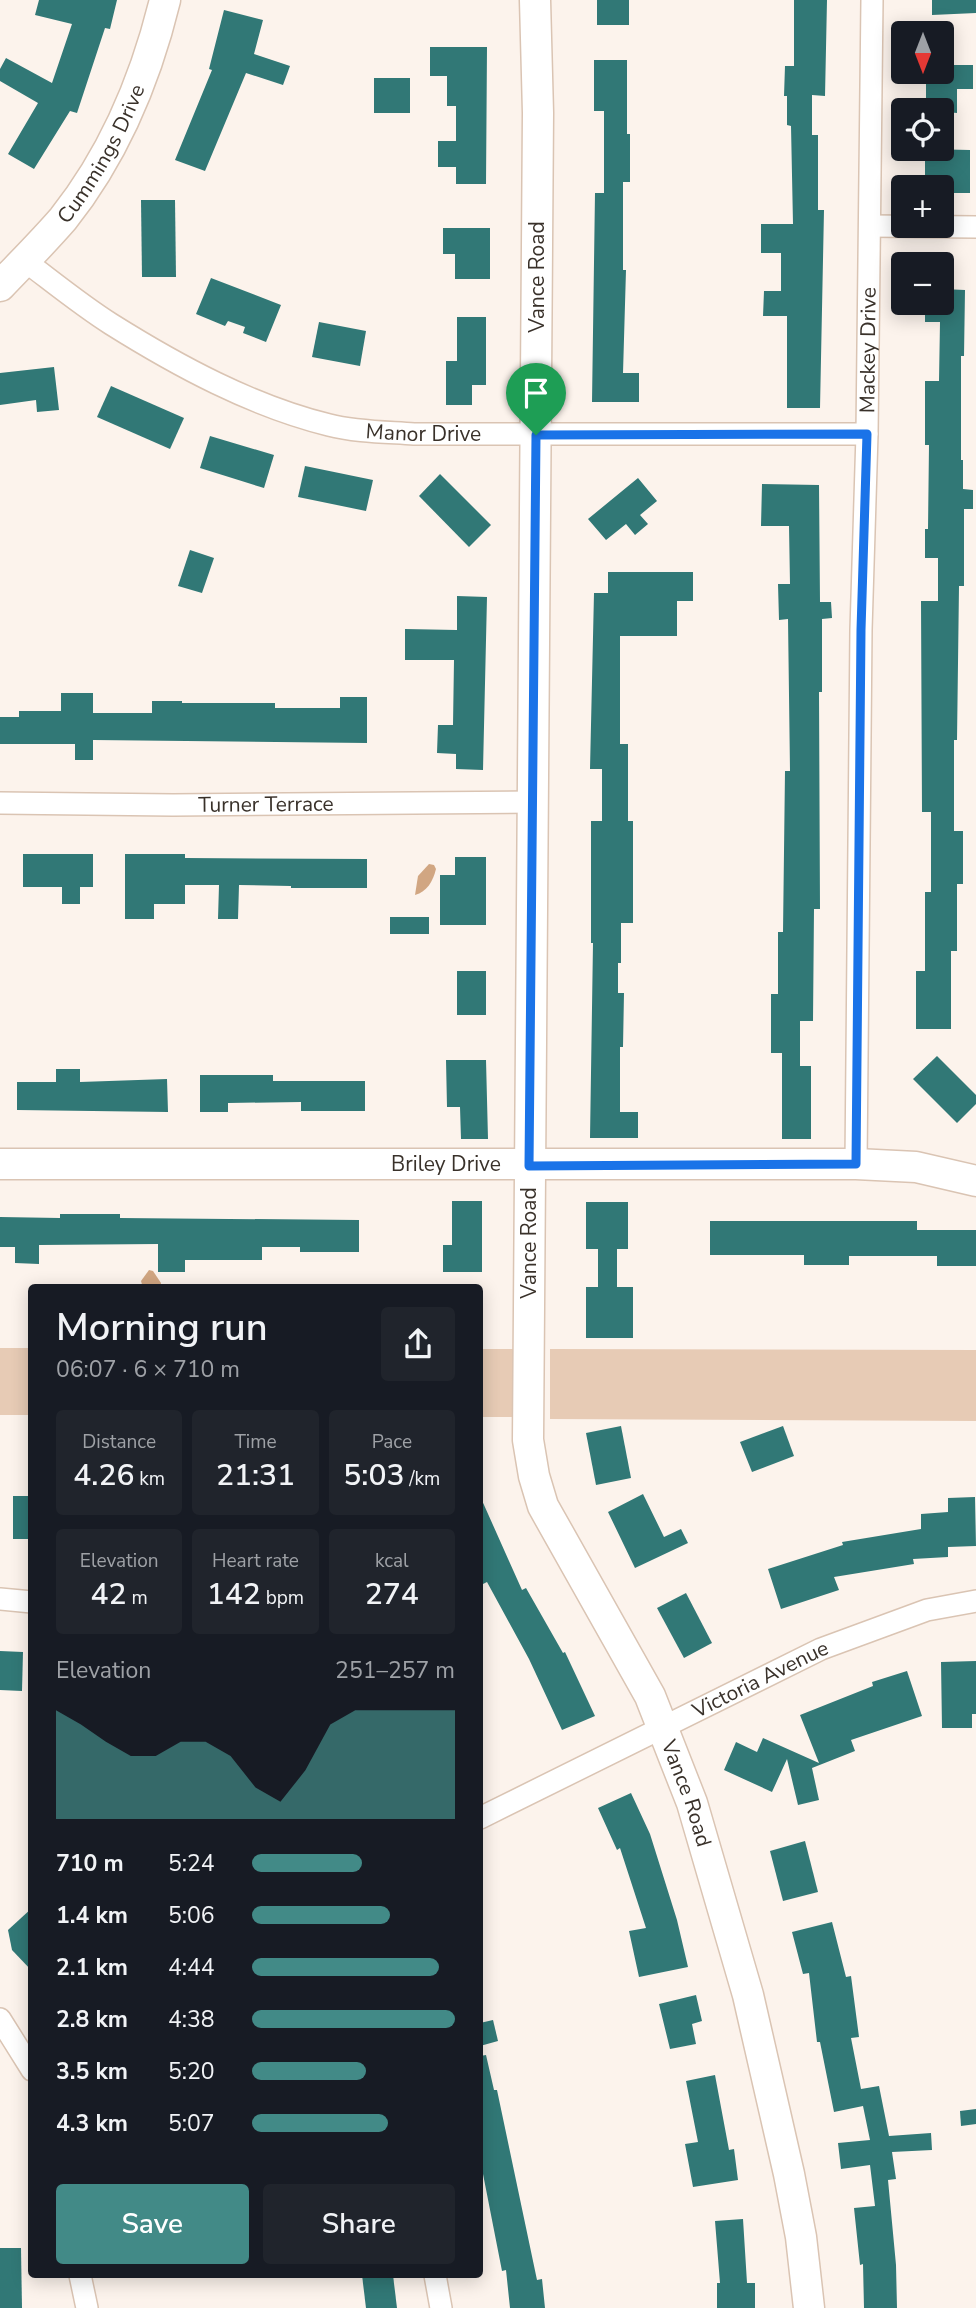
<!DOCTYPE html>
<meta charset="utf-8">
<style>
body{margin:0;font-family:"Nunito Sans",sans-serif;background:#20242c;color:#f1f3f6;height:100vh;display:flex;flex-direction:column;font-size:26px;white-space:nowrap}
*{box-sizing:border-box;margin:0}
p{font-size:23px;color:#9ea1a6}
.icon{flex:none;width:38px;height:38px;fill:none;stroke:currentColor;stroke-width:2;stroke-linecap:round;stroke-linejoin:round}
.map{position:relative;flex:1;overflow:hidden}
.drawer{position:absolute;left:28px;top:1284px;width:455px;height:994px;display:flex;flex-direction:column;background:#171b24;border-radius:7px;box-shadow:0 4px 18px #0003}
.drawer>*{flex:none}
.needle{width:46px;rotate:180deg}
.fabs{position:absolute;left:891px;top:21px;display:grid;gap:14px}
.fabs a{display:grid;place-items:center;width:63px;height:63px;border-radius:7px;background:#171b24;box-shadow:0 4px 18px #0003;font-size:35px}
.pin{position:absolute;display:grid;place-items:center;width:60px;height:60px;color:#fff;margin:-72px -30px;border-radius:50% 50% 50% 0;rotate:-45deg;box-shadow:0 0 7px #0007}
.pin .icon{rotate:45deg}
.round{display:grid;place-items:center;flex:none;width:74px;height:74px;border-radius:7px;background:#20242c}
.overview{display:flex;align-items:center;justify-content:space-between;height:119px;padding:0 28px}
h1{font-size:38px;font-weight:600;line-height:52px}
.stats{display:grid;grid-template-columns:repeat(3,1fr);gap:10px;height:119px;padding:7px 28px}
.stats div{display:grid;align-content:center;border-radius:7px;background:#20242c;text-align:center}
.stats b{font-size:30px;font-weight:600}
.stats small{font-size:19px;font-weight:400}
.stats p{font-size:19px}
.chart{height:196px;padding:14px 28px}
.chart p{display:flex;justify-content:space-between}
.chart svg{width:100%;height:126px;margin-top:7px;fill:#428a87;opacity:.7}
.action{display:flex;gap:14px;margin-top:auto;padding:14px 28px}
.action a{flex:1;height:80px;border-radius:7px;background:#428a87;color:#fff;font-size:28px;font-weight:600;line-height:80px;text-align:center}
.action a+a{background:#20242c;color:#f1f3f6}
ul{padding:0 28px;list-style:none;font-size:23px}
li{display:grid;grid-template-columns:112px 84px 1fr;align-items:center;height:52px}
li i{height:18px;border-radius:9px;background:#428a87}
.map>svg:first-child{display:block}
</style>
<div class="map">
<svg width="976" height="2308" viewBox="0 0 976 2308">
<rect width="100%" height="100%" fill="#fcf3ec"/>
<g fill="#e7cbb5">
<rect x="0" y="1348" width="31" height="67"/>
<polygon points="480,1349 516,1349 515,1417 480,1417"/>
<polygon points="550,1349 976,1350 976,1421 550,1419"/>
</g>
<g fill="#d1a682">
<path d="M429 864 434 865 436 869C433 881 427 892 415 895L418 876Z"/>
<polygon points="149,1270 153,1271 161,1283 160,1288 143,1288 141,1281"/>
</g>
<g fill="#317876">
<polygon points="39,0 117,0 110,29 105,28 77,113 70,111 34,169 8,154 38,103 0,81 0,69 6,58 52,83 72,24 35,15"/>
<rect x="597" y="0" width="32" height="25"/>
<polygon points="794,0 827,0 825,96 812,95 812,135 818,135 818,210 824,210 820,408 787,408 787,316 763,316 764,291 781,291 781,253 761,253 761,224 793,224 791,126 787,125 787,96 784,96 785,66 794,66"/>
<polygon points="932,0 976,0 976,13 932,15"/>
<polygon points="224,10 263,20 254,54 290,66 283,85 246,73 205,171 175,160 212,70 209,69"/>
<polygon points="430,47 487,47 486,184 456,184 456,167 438,167 438,141 456,141 456,106 447,106 447,76 430,76"/>
<polygon points="594,60 627,60 627,134 630,134 630,182 623,182 623,270 626,270 623,373 639,373 639,402 592,402 595,193 604,193 604,111 594,111"/>
<polygon points="942,65 973,65 973,89 957,89 957,113 926,110 926,81 937,81 937,72 942,72"/>
<rect x="374" y="78" width="36" height="35"/>
<polygon points="925,149 970,150 970,193 942,193 942,187 925,187"/>
<polygon points="141,200 175,200 176,277 142,277"/>
<polygon points="443,228 490,228 490,279 455,279 455,254 443,254"/>
<polygon points="211,278 281,305 266,342 243,333 245,327 228,321 225,326 196,314"/>
<polygon points="942,289 965,290 964,356 961,356 961,460 963,460 963,489 973,490 973,509 964,509 964,586 959,586 957,740 954,740 954,831 963,831 963,884 957,884 957,951 951,951 951,1029 916,1029 916,971 925,971 925,892 931,892 931,812 922,812 921,601 938,601 938,558 925,558 925,529 928,529 929,445 925,445 925,381 939,381 940,322 925,322 925,303 942,303"/>
<polygon points="457,317 486,317 486,385 472,385 472,405 446,405 446,361 457,361"/>
<polygon points="319,322 366,331 360,366 312,357"/>
<polygon points="54,367 59,410 37,412 36,400 0,405 0,373"/>
<polygon points="111,386 184,418 170,449 97,417"/>
<polygon points="210,436 274,455 264,488 200,468"/>
<polygon points="305,466 373,480 366,511 298,497"/>
<polygon points="440,474 491,525 469,547 419,496"/>
<polygon points="638,478 657,501 640,515 648,524 635,535 626,524 606,540 588,519"/>
<polygon points="762,484 819,485 820,602 831,602 832,618 822,619 822,692 819,692 820,909 814,909 813,1021 800,1021 800,1066 811,1066 811,1139 782,1139 782,1053 771,1053 771,994 778,994 778,932 783,932 785,771 790,771 788,619 779,620 778,584 790,584 789,526 761,526"/>
<polygon points="190,550 214,558 202,593 178,586"/>
<polygon points="608,572 693,572 693,601 677,601 677,636 620,636 620,744 628,744 628,821 633,821 633,923 621,923 621,963 618,963 618,993 624,993 623,1047 620,1047 620,1112 638,1112 638,1138 590,1138 593,943 591,943 591,821 602,821 602,769 590,769 594,593 608,593"/>
<polygon points="457,596 487,597 483,770 456,769 456,754 437,753 438,725 453,725 454,660 405,660 405,629 457,630"/>
<polygon points="61,693 93,693 93,713 152,713 152,701 182,701 182,703 275,703 275,708 340,708 340,697 367,697 367,743 93,740 93,760 75,760 75,744 0,744 0,717 19,717 19,711 61,711"/>
<polygon points="23,854 93,854 93,887 80,887 80,904 62,904 62,887 23,887"/>
<polygon points="125,854 185,854 185,858 367,859 367,888 291,888 291,886 239,885 238,919 218,919 219,885 185,885 185,904 154,904 154,919 125,919"/>
<polygon points="455,857 486,857 486,925 440,925 440,875 455,875"/>
<rect x="390" y="917" width="39" height="17"/>
<rect x="457" y="971" width="29" height="44"/>
<polygon points="937,1056 976,1095 976,1104 957,1123 913,1079"/>
<polygon points="446,1060 486,1060 488,1139 461,1139 460,1107 447,1107"/>
<polygon points="56,1069 80,1069 80,1082 167,1079 168,1112 17,1110 17,1082 56,1082"/>
<polygon points="200,1075 273,1075 273,1081 365,1081 365,1111 301,1111 301,1102 228,1103 228,1112 200,1112"/>
<polygon points="452,1201 482,1201 482,1272 443,1272 443,1245 452,1245"/>
<polygon points="586,1202 628,1202 628,1249 617,1249 617,1287 633,1287 633,1338 586,1338 586,1287 598,1287 598,1249 586,1249"/>
<polygon points="60,1214 120,1214 120,1218 359,1220 359,1252 300,1252 300,1247 262,1247 262,1260 185,1260 185,1272 158,1272 158,1244 39,1245 39,1264 15,1263 15,1247 0,1247 0,1217 60,1218"/>
<polygon points="710,1221 917,1221 917,1230 976,1230 976,1266 937,1266 937,1256 849,1256 849,1265 804,1265 804,1255 710,1255"/>
<polygon points="621,1426 631,1478 596,1485 586,1433"/>
<polygon points="783,1426 794,1456 752,1472 740,1442"/>
<polygon points="643,1494 664,1537 681,1529 688,1543 635,1568 608,1512"/>
<rect x="13" y="1496" width="19" height="43"/>
<polygon points="480,1496 522,1590 526,1588 563,1653 565,1652 595,1716 562,1730 529,1659 487,1582 483,1584 480,1575"/>
<polygon points="975,1497 976,1546 948,1547 948,1557 913,1559 914,1564 834,1577 839,1590 781,1609 768,1569 843,1545 842,1542 921,1529 921,1514 948,1512 948,1498"/>
<polygon points="686,1593 712,1643 684,1658 657,1608"/>
<polygon points="0,1651 23,1652 22,1691 0,1690"/>
<polygon points="976,1661 976,1714 972,1714 972,1728 942,1728 941,1662"/>
<polygon points="907,1671 922,1716 851,1740 855,1751 812,1768 819,1800 798,1805 787,1759 772,1792 724,1770 736,1742 757,1752 763,1738 819,1763 800,1715 873,1686 872,1682"/>
<polygon points="631,1793 650,1834 677,1920 688,1967 639,1977 629,1931 646,1928 620,1848 617,1850 598,1808"/>
<polygon points="805,1841 818,1892 783,1901 770,1851"/>
<polygon points="32,1908 32,1971 12,1950 8,1930"/>
<polygon points="832,1922 846,1977 851,1976 859,2037 851,2038 861,2089 879,2086 889,2136 931,2133 932,2150 892,2152 896,2179 888,2180 896,2265 897,2308 864,2308 863,2264 860,2265 854,2208 875,2206 870,2165 841,2169 838,2143 870,2140 863,2106 834,2112 820,2042 817,2042 809,1973 803,1974 792,1932"/>
<polygon points="696,1995 702,2021 692,2024 696,2044 670,2049 659,2004"/>
<polygon points="493,2020 498,2041 480,2046 480,2023"/>
<polygon points="486,2055 494,2090 497,2090 537,2280 542,2279 545,2308 510,2308 506,2270 502,2271 483,2174 481,2175 480,2164 480,2056"/>
<polygon points="715,2075 729,2150 734,2149 738,2180 693,2187 685,2144 698,2142 686,2081"/>
<polygon points="976,2109 976,2124 961,2126 960,2111"/>
<polygon points="743,2219 747,2283 755,2283 755,2308 717,2308 717,2283 720,2283 715,2221"/>
<polygon points="0,2248 21,2248 22,2308 0,2308"/>
<polygon points="362,2275 393,2275 397,2308 366,2308"/>
</g>
<g fill="none" stroke-linecap="round" stroke-linejoin="round">
<g stroke="#dac4b3" stroke-width="24">
<g id="street">
<polyline points="870,226 976,227"/>
<path id="s1" d="M25 261C53 282 81 305 111 324 178 366 252 406 329 425 356 432 386 432 414 434H867"/>
<path id="s2" d="M0 803 173 805 533 802"/>
<path id="s3" d="M856 1164 861 630 867 434 872 0"/>
<polyline points="0,1599 32,1602"/>
<path id="s4" d="M480 1818 821 1649 927 1610 976 1601"/>
<polyline points="0,2019 32,2070"/>
<polyline points="80,2275 87,2308"/>
<polyline points="435,2275 441,2308"/>
</g>
</g>
<g stroke="#dac4b3" stroke-width="33">
<g id="secondary">
<path id="s5" d="M535 0 538 113 528 1440 534 1476 543 1506 650 1696 692 1803 748 1995 789 2174 801 2237 809 2308"/>
<path id="s6" d="M0 286C21 264 43 242 63 219 114 155 146 78 165 0"/>
<path id="s7" d="M0 1164H856L916 1167 976 1181"/>
</g>
</g>
<use href="#street" stroke="#fff" stroke-width="21"/>
<use href="#secondary" stroke="#fff" stroke-width="30"/>
</g>
<g fill="none" stroke-linecap="round" stroke-linejoin="round">
<g stroke="#fff" stroke-width="14">
<polygon id="route" points="867,434 861,630 856,1164 529,1166 536,435"/>
</g>
<use href="#route" stroke="#1a73e8" stroke-width="9"/>
</g>
<g text-anchor="middle" dominant-baseline="central" stroke-width="7" stroke-linejoin="round" paint-order="stroke">
<g font-size="21" fill="#39312a" stroke="#fff">
<text stroke="none"><textPath href="#s6" startOffset="168">Cummings Drive</textPath></text>
<text transform="translate(537 277) rotate(-90)">Vance Road</text>
<text stroke="none"><textPath href="#s3" startOffset="814">Mackey Drive</textPath></text>
<text stroke="none"><textPath href="#s1" startOffset="443">Manor Drive</textPath></text>
<text stroke="none"><textPath href="#s2" startOffset="266">Turner Terrace</textPath></text>
<text stroke="none"><textPath href="#s7" startOffset="446">Briley Drive</textPath></text>
<text transform="translate(529 1243) rotate(-90)">Vance Road</text>
<text stroke="none"><textPath href="#s4" startOffset="313">Victoria Avenue</textPath></text>
<text stroke="none"><textPath href="#s5" startOffset="1830">Vance Road</textPath></text>
</g>
</g>
</svg>
<div class="fabs">
<a><svg class="needle" viewBox="-14 -14 28 28"><path d="M0-13l5 13h-10z" fill="#e53935"/><path d="M0 13l5-13h-10z" fill="#9ea1a6"/></svg></a>
<a><svg class="icon" aria-label="locate" viewBox="0 0 24 24"><circle cx="12" cy="12" r="6"/><path d="M12 2v4M12 18v4M2 12h4M18 12h4"/></svg></a>
<a>+</a>
<a>−</a>
</div>
<div class="pin" style="left:536px;top:435px;background:#1e9e55"><svg class="icon" aria-label="arrive" viewBox="0 0 24 24"><path d="M6 21V4h12l-3 4 3 4H6"/></svg></div>
<section class="drawer">
<div class="overview"><div><h1>Morning run</h1><p>06:07 · 6 × 710 m</p></div><a class="round"><svg class="icon" aria-label="share" viewBox="0 0 24 24"><path d="M12 15V3M7 8l5-5 5 5M5 13v7h14v-7"/></svg></a></div>
<div class="stats">
<div><p>Distance</p><b>4.26<small> km</small></b></div>
<div><p>Time</p><b>21:31</b></div>
<div><p>Pace</p><b>5:03<small> /km</small></b></div>
</div>
<div class="stats">
<div><p>Elevation</p><b>42<small> m</small></b></div>
<div><p>Heart rate</p><b>142<small> bpm</small></b></div>
<div><p>kcal</p><b>274</b></div>
</div>
<div class="chart"><p><span>Elevation</span>251–257 m</p>
<svg viewBox="0 0 160 44" preserveAspectRatio="none"><path d="M0 44V6L10 11L20 17L30 22L40 22L50 17L60 17L70 22L80 33L90 38L100 27L110 11L120 6L130 6L140 6L150 6L160 6V44z"/></svg>
</div>
<ul>
<li><b>710 m</b>5:24<i style="width:54%"></i></li>
<li><b>1.4 km</b>5:06<i style="width:68%"></i></li>
<li><b>2.1 km</b>4:44<i style="width:92%"></i></li>
<li><b>2.8 km</b>4:38<i style="width:100%"></i></li>
<li><b>3.5 km</b>5:20<i style="width:56%"></i></li>
<li><b>4.3 km</b>5:07<i style="width:67%"></i></li>
</ul>
<div class="action"><a>Save</a><a>Share</a></div>
</section>
</div>
